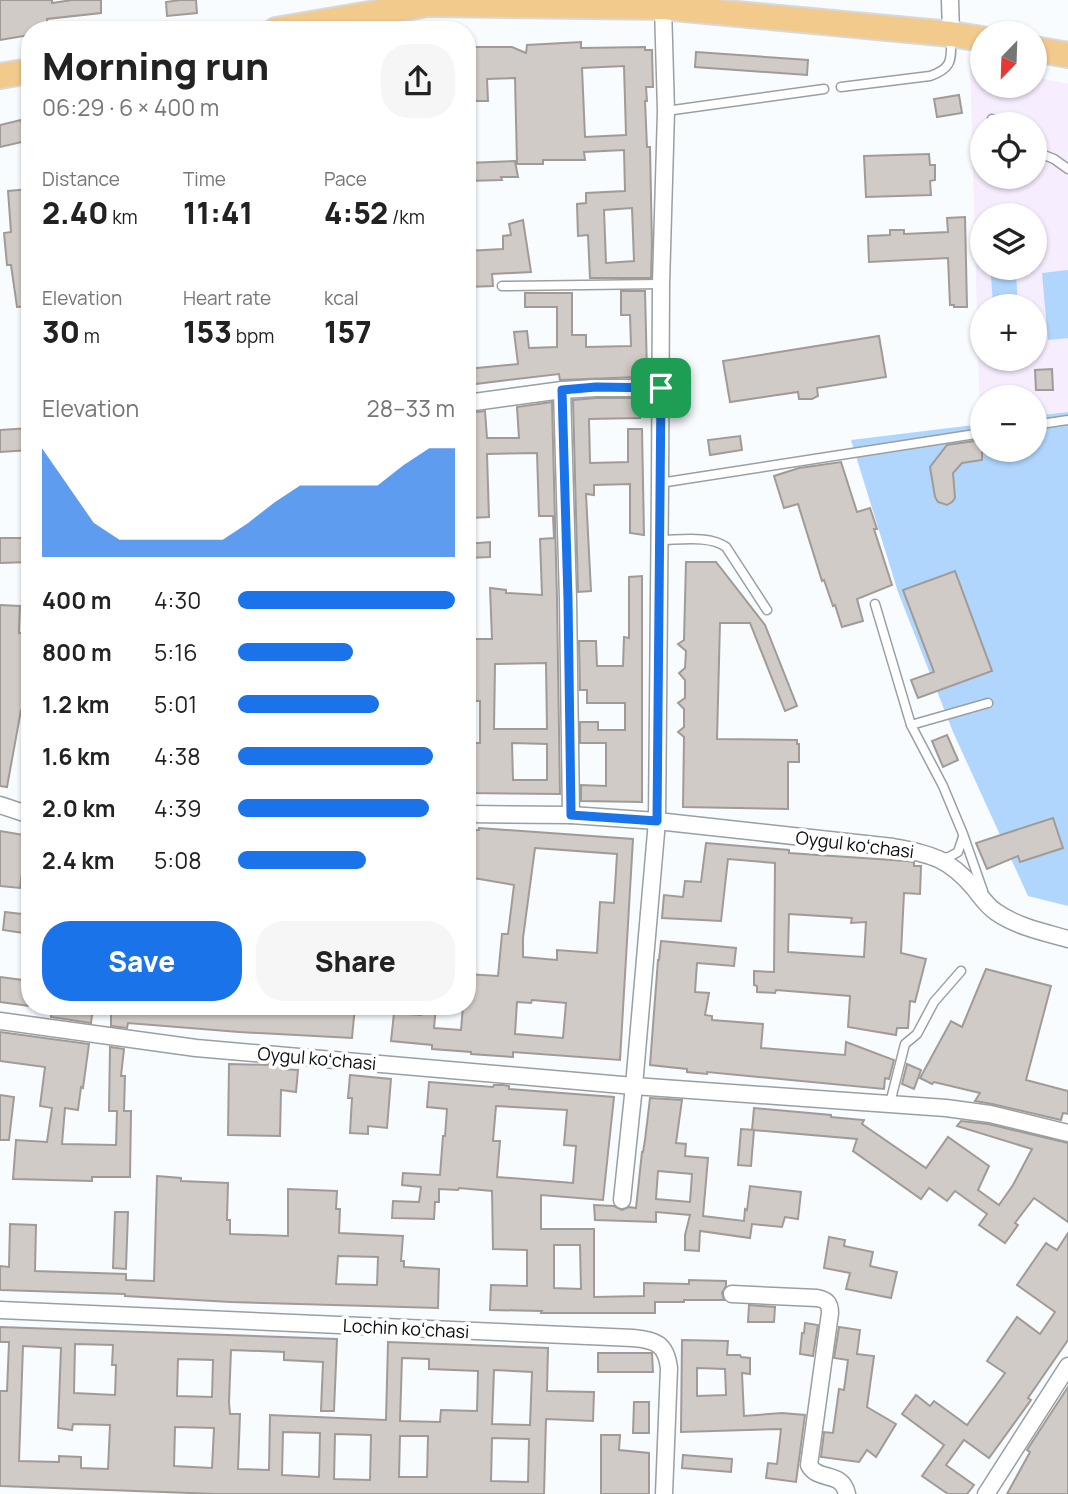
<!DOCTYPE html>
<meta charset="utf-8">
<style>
body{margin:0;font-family:Manrope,sans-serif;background:#f6f6f6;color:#222;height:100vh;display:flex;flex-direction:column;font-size:26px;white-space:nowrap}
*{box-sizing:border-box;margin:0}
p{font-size:23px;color:#767676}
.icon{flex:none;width:38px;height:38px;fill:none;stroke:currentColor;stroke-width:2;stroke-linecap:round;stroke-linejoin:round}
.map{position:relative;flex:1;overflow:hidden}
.drawer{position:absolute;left:21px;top:21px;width:455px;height:994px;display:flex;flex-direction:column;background:#fff;border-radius:28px;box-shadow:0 2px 5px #0004}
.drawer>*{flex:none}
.needle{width:46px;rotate:203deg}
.buttons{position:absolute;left:970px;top:21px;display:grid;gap:14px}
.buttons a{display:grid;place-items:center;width:77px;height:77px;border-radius:50%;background:#fff;box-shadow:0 2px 5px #0004;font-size:35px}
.pin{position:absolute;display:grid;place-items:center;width:60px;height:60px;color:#fff;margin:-30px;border-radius:14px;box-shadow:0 4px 10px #0006}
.round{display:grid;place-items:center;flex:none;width:74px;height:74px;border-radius:28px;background:#f6f6f6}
.head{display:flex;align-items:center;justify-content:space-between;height:119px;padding:0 21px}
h1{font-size:38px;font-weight:800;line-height:52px}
.stats{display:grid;grid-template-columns:repeat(3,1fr);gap:10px;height:119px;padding:7px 21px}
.stats div{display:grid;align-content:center}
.stats b{font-size:30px;font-weight:800}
.stats small{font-size:19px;font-weight:400}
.stats p{font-size:19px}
.chart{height:196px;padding:14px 21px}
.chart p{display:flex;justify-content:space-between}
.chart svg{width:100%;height:126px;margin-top:7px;fill:#1a73e8;opacity:.7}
.button{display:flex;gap:14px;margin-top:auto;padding:14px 21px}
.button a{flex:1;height:80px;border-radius:28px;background:#1a73e8;color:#fff;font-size:28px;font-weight:800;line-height:80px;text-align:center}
.button a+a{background:#f6f6f6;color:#222}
ul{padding:0 21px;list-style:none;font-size:23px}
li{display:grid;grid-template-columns:112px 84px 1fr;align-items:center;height:52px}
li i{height:18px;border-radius:9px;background:#1a73e8}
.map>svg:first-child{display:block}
</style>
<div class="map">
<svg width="1068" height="1494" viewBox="0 0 1068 1494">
<rect width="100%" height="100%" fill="#f9fcff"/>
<path fill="#f6edfe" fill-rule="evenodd" d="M970 63 982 66V86H1034V77L1068 84V412L1034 416V397H982V424H980ZM982 124H1034V177H982ZM982 215H1034V268H982ZM982 306H1034V359H982Z"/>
<g fill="#b0d6fe">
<polygon points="1068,270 1068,338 1048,340 1042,273"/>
<polygon points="1016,274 1018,306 993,306 991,275"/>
<polygon points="1068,412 1068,906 1028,896 953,732 898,592 851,440 982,424 982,450 1034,450 1034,416"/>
</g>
<g fill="#d0cbc6" stroke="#a19b97" stroke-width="2" fill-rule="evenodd">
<polygon points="0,0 52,0 52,3 72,0 101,0 101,13 47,19 48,30 30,30 30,35 0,40"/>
<polygon points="180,0 196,0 197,13 167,16 166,2"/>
<path d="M581 42V48L645 47V50H652L653 87H646L647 101H645L647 147H650L652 244 651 278H590L588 235 578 236 577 204 586 203V193L625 191 624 150 584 152 585 160H543V164H517L515 78 487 79 488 101H467V47H512L526 53 527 45ZM624 66 626 135 585 137 582 68ZM632 208 634 261 606 263 604 210Z"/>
<polygon points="696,52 808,60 807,75 695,67"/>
<polygon points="959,95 962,113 937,117 934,99"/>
<polygon points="21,120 26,141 0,147 0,125"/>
<polygon points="929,154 930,165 935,165 935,180 930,181 931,195 866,197 864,156"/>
<polygon points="515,161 518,177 501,177 502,180 467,181 467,163"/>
<polygon points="30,189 30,306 17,307 11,265 7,265 4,233 11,232 8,191"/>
<polygon points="965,217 967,307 954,307 954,305 950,305 948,258 869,262 868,236 890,235 890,230 904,230 904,234 948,232 947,218"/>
<polygon points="523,220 531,272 492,274 493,286 467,287 467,251 503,249 503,236 511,235 509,224"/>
<polygon points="621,291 645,291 647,373 639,373 639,377 560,380 559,374 467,385 467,369 518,364 514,332 527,331 529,348 557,347 557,307 525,307 525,293 572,293 572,335 586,335 586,347 631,346 630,315 621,315"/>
<polygon points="879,336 886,377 817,388 818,396 812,399 799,399 798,392 730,402 723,361"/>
<polygon points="1052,369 1053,390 1036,390 1035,370"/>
<polygon points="596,398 639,398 640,418 589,419 590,463 628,462 628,429 642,429 644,535 630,533 630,484 594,485 594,495 586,494 591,591 578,592 573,400"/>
<path d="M552 402 557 599 560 794 467 793V743H480V701H467V639H492L490 588 506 590V593L542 595 540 539 554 538 553 516H539L537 453 487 454 489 517 470 518V474H467V437H470L468 413 485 411 487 438H519L517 407ZM546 663 547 729H494L495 664ZM512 743 547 744V780H513Z"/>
<polygon points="30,428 30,450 0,452 0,430"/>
<polygon points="740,436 742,450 710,455 708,440"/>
<polygon points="982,440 982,460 962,463 953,473 955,498 952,502 947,505 938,502 935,497 930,467 947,445"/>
<polygon points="841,462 857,512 870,508 877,529 874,529 892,585 857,599 863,621 842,627 835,605 833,606 824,580 822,581 798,504 784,508 774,476 799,468"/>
<polygon points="0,538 30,538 30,562 0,563"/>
<polygon points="490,542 490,557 467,558 467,544"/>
<polygon points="686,562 716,562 765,625 797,706 785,711 750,623 720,623 717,739 797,740 797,744 799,744 799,762 788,762 788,809 683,807 684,737 678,732 684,727 684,709 678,703 685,698 685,680 679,673 685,668 686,651 678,644 684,640"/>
<polygon points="955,571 992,671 918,698 911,680 934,672 903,590"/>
<polygon points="642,576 642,802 581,801 581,785 606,786 606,743 580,743 580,722 598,722 598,730 625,730 625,703 587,703 587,690 580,690 579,641 596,641 597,666 623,666 624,637 629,638 629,577"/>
<polygon points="0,605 20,606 19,633 30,633 30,710 21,710 7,787 0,786"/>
<polygon points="947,735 958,760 943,767 932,741"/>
<polygon points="1053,818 1063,848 1020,862 1018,856 987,869 976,843"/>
<path d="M479 828 633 839 620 1060 513 1052V1057L471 1054V1052L432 1049V1045L391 1041 394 1013 421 1015 422 1006H436L434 1028 461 1030 463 1006H467V974L498 976 502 934H508L514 885 467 877V830H479ZM535 848 617 854 614 903 600 902 597 953 557 950V960L523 957V938ZM532 1000 566 1003 563 1038 515 1034 517 1002 531 1003Z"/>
<polygon points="0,831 30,836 30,873 22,872 20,888 0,886"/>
<path d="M706 843 789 850V853L907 861 914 862V866H921L920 894 904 893 901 953 926 959 915 1002 910 1001 908 1028H897L896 1035 848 1027 850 996 776 990 775 993 757 992V986L754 985V971L774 972 775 863 728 859 721 921 662 918 664 895 683 897 685 881 701 882ZM789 914 852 918 851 923 866 922 864 957 788 952Z"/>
<polygon points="5,912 30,915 30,934 3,930"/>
<polygon points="661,941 736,948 734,966 697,963 695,992 709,993 705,1015 712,1016 712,1020 763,1024 761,1048 845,1055 846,1042 894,1060 889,1079 885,1078 884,1089 707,1072 707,1074 687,1072 687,1069 650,1065 658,960 659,960"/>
<polygon points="986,969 1051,986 1026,1080 1068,1091 1068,1114 1063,1113 1061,1120 992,1104 975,1101 980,1093 934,1082 932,1084 920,1078 951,1021 962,1027"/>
<polygon points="0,977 30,981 30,1006 0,1002"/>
<polygon points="52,1006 93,1006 91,1023 51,1017"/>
<polygon points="111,1006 195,1006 227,1009 227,1006 240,1006 240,1008 274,1010 274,1006 302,1006 302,1011 341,1014 342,1006 355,1006 352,1038 239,1032 128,1023 127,1028 111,1026"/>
<polygon points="0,1032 89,1044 83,1088 81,1087 78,1110 65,1108 62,1144 116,1145 117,1111 109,1111 110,1047 124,1049 121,1076 125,1076 124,1111 131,1111 130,1177 92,1177 92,1181 13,1179 16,1140 47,1142 52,1108 40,1106 45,1067 0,1061"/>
<polygon points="229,1064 272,1065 281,1066 281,1069 298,1070 296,1092 281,1090 280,1136 228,1135"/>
<polygon points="907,1064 921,1070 914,1089 902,1084"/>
<polygon points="350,1075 391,1079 387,1128 368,1126 368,1134 350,1133 352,1098 348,1098"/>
<path d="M429 1082 493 1087 494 1085H503L509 1086V1089L614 1097 603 1200 541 1195V1229H594V1297L644 1296V1283L689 1284V1280L726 1281V1286L722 1293 724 1300H684V1302H655V1313H541L542 1311 490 1310 491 1285 527 1286V1250L493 1249 492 1191 459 1188 458 1190 439 1189V1202H435L434 1219 392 1218 393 1201 419 1202 421 1187 402 1185 403 1173 440 1175 443 1136H445L447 1109 427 1107ZM496 1106 567 1110 564 1145 576 1146 573 1183 497 1177 500 1141H493ZM554 1245H580L581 1289 554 1288Z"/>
<polygon points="0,1095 14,1097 9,1140 0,1140"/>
<path d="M650 1098 682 1100 676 1143 686 1144 685 1156 708 1158 703 1216 744 1221 745 1209 747 1210 750 1186 801 1192 798 1219 785 1217 782 1227 752 1224 750 1238 700 1231 699 1251 685 1250V1235L690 1215 656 1212V1222L595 1220 594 1205 614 1206 622 1210 629 1207 636 1208 642 1152H643L645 1140ZM658 1171 692 1174 690 1202 656 1199Z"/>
<polygon points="754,1108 831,1115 831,1117 864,1120 862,1124 926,1168 948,1137 989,1166 978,1190 999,1205 1013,1185 1032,1149 957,1126 961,1121 988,1124 1068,1143 1068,1222 1034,1198 1015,1223 1018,1225 1005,1243 979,1225 987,1214 955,1191 947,1201 929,1188 921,1199 853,1151 857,1139 752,1130"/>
<polygon points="741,1129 754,1130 751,1166 738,1165"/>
<path d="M157 1176 181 1178V1181L228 1183 227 1220H230V1234L288 1236V1189L337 1191 336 1209H340L339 1233 403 1236 401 1261H404V1267L439 1269 438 1308 231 1302 125 1296V1294L0 1290V1266L9 1267 10 1224 36 1225 35 1271 126 1274V1280L154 1281ZM338 1256 378 1257 377 1285 336 1284Z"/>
<polygon points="115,1212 128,1212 126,1269 113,1268"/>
<polygon points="1068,1233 1068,1340 1028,1398 1031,1400 989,1458 964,1440 946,1465 974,1485 967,1494 948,1494 922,1476 944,1445 902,1414 916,1395 930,1406 934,1401 967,1425 1005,1373 987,1361 1017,1317 1040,1334 1055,1312 1017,1285 1046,1243 1057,1250"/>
<polygon points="829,1237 845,1240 844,1246 873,1252 870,1266 897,1272 891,1298 846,1289 850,1273 824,1268"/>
<polygon points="749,1305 775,1307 774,1322 748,1322"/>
<polygon points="805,1323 818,1325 813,1356 800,1354 802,1333 804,1333"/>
<path d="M0 1327 337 1339 334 1411H321L323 1362 284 1360V1352L231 1350 229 1402 230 1414H240L238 1469 269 1470 270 1415 386 1420 388 1342 548 1348 547 1391 594 1392 593 1421 546 1419 544 1494H217L0 1486V1391H7L9 1342H0ZM75 1344 113 1345 112 1365H116L115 1395 74 1393ZM23 1346 61 1348 58 1428 72 1430 73 1424 110 1425 108 1469 81 1468V1457L59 1456V1462L19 1461ZM402 1358 429 1359V1369L478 1371 477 1411 441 1410 440 1422 400 1421ZM178 1359 213 1360 212 1397 177 1396ZM494 1370 532 1372 530 1425 492 1424ZM175 1427 214 1428 212 1468 174 1466ZM283 1432 320 1433 319 1477 282 1475ZM335 1434 371 1435 370 1480 334 1479ZM400 1436H428L427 1477H399ZM492 1438 529 1439 528 1482 491 1481Z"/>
<polygon points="839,1327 860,1330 857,1354 874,1356 867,1407 896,1424 876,1457 867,1450 859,1462 821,1457 824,1432 833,1433 839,1389 844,1390 848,1360 834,1358"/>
<path d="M682 1340 728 1341 727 1355H740L741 1357 750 1358V1374L742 1373 744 1416 782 1413 805 1415 796 1482 766 1478 768 1463 777 1464 781 1429 681 1432ZM697 1368 725 1369 726 1395 697 1396Z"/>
<polygon points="598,1353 652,1353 653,1372 598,1372"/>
<polygon points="1068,1387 1068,1494 1007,1494 1030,1452 1027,1450"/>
<polygon points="634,1402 649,1402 649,1433 633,1433"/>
<polygon points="601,1435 620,1435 619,1450 649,1453 649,1494 601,1494"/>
<polygon points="683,1455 732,1459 731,1472 682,1468"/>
</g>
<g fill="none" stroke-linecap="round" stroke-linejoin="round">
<g stroke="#9a9fa3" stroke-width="11">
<g id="service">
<path d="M841 87 930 76C954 68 951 58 951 36"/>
<polyline points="666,111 824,89"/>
<polyline points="992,119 995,124"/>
<polyline points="1034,151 1054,159 1068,169"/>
<polyline points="502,286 661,284"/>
<polyline points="1034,425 1068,420"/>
<polyline points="660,483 982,433"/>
<path d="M660 540C679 540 710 535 726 547L767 610"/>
<polyline points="875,604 911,725 943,786 963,834 983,891"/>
<polyline points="911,725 988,703"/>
<polyline points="942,858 949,857 958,852 963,837"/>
<polyline points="890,1103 905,1044 917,1034 934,1002 961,971"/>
</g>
</g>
<g stroke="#9a9fa3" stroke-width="19">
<g id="minor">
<polyline points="950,0 951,34"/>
<polyline points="562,390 568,599 571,815"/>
<polyline points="467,403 562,390 596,388 661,388"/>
<polyline points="0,805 30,815"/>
<path d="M467 814 571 815 657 821 893 847C932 855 947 857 974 888 981 897 987 906 996 912 1018 927 1043 932 1068 939"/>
<polyline points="0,1021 196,1048 634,1086 946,1108 990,1114 1068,1133"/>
<polyline points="622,1200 634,1086 657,821 660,483 661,284 666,111 663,7"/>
<path d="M732 1294 817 1298C827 1300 830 1303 830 1313L809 1465C818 1482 842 1470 847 1494"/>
<path d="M0 1310 633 1338C656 1340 666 1344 669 1368L664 1494"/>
<polyline points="986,1494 1068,1366"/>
</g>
</g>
<g stroke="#d8d8d8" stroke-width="28">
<g id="primary">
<polyline points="276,30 428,4 663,7 951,34 982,39"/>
<polyline points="1034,49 1068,55"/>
<polyline points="0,76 30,71"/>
</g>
</g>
<use href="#service" stroke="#fff" stroke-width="8"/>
<use href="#minor" stroke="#fff" stroke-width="16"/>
<use href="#primary" stroke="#f2ca8c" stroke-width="24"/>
</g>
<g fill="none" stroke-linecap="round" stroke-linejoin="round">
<g stroke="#fff" stroke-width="14">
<polygon id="route" points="596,387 661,388 657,821 571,815 568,599 562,390"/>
</g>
<use href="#route" stroke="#1a73e8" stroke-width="9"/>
</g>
<g text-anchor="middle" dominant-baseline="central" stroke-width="7" stroke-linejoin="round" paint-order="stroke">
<g font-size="18" fill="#0a0c0e" stroke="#fff">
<text transform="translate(855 844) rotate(7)">Oygul koʻchasi</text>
<text transform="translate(317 1058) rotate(5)">Oygul koʻchasi</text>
<text transform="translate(406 1328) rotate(3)">Lochin koʻchasi</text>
</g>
</g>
</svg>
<div class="buttons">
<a><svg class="needle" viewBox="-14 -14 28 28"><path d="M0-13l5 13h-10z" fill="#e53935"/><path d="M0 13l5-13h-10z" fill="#767676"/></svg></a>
<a><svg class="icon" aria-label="locate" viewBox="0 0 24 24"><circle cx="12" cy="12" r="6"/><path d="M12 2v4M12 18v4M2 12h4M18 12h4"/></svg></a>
<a><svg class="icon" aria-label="layers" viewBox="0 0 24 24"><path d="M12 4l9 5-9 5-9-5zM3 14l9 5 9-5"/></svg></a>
<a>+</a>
<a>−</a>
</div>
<div class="pin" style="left:661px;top:388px;background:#1e9e55"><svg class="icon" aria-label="arrive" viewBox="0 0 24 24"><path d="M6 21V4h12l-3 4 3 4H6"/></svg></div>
<section class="drawer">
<div class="head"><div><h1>Morning run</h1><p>06:29 · 6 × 400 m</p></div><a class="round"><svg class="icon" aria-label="share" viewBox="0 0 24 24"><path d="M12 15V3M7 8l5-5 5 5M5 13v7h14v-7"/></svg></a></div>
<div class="stats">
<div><p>Distance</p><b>2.40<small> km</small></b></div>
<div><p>Time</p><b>11:41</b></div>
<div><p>Pace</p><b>4:52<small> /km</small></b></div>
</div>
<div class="stats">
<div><p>Elevation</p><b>30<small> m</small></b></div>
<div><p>Heart rate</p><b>153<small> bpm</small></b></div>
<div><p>kcal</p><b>157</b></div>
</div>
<div class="chart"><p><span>Elevation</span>28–33 m</p>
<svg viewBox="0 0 160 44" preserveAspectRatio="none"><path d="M0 44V6L10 19L20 32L30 38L40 38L50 38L60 38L70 38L80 32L90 25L100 19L110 19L120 19L130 19L140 12L150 6L160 6V44z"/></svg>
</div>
<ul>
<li><b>400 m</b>4:30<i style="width:100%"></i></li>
<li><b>800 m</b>5:16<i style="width:53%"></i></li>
<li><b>1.2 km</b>5:01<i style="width:65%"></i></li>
<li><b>1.6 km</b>4:38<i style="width:90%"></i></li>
<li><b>2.0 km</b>4:39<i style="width:88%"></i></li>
<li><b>2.4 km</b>5:08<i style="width:59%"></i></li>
</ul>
<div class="button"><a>Save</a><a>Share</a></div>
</section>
</div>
